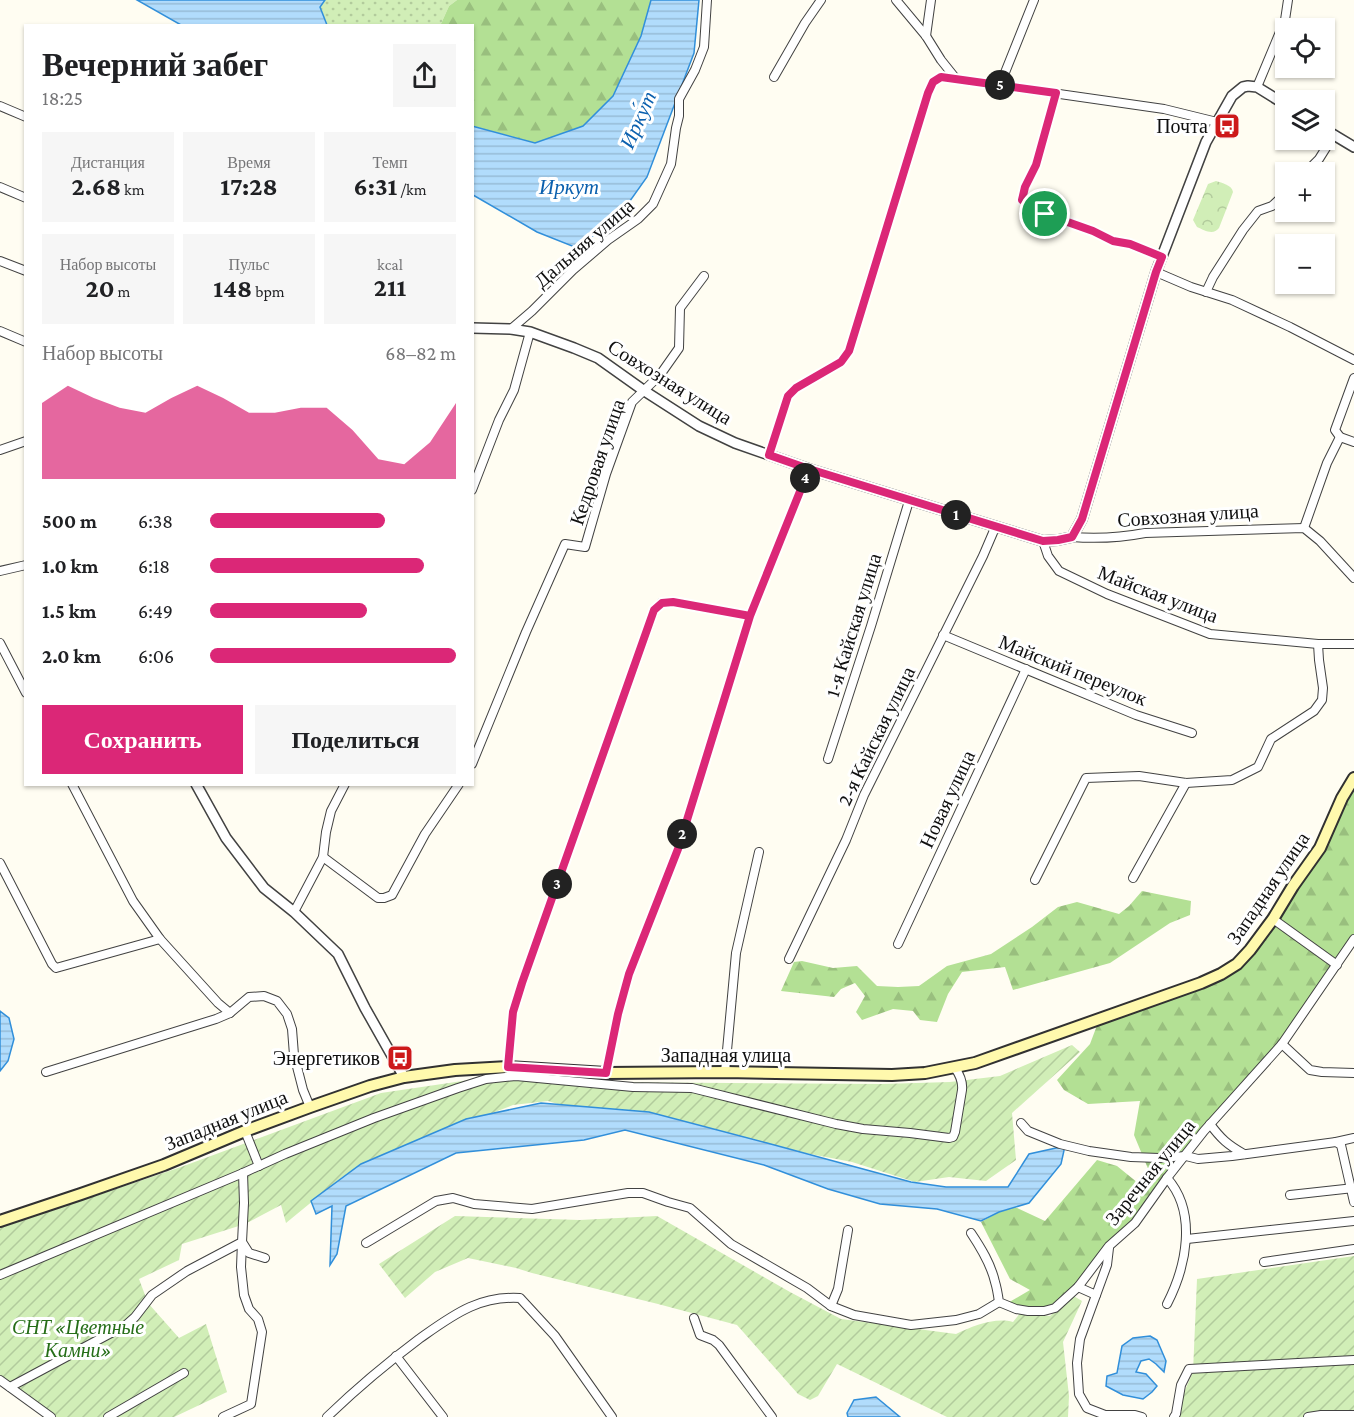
<!DOCTYPE html>
<html lang="ru">
<meta charset="utf-8">
<style>
body{margin:0;font-family:"Crimson Pro",serif;background:#f6f6f6;color:#202124;height:100vh;display:flex;flex-direction:column;font-size:22px;white-space:nowrap}
*{box-sizing:border-box;margin:0}
p{font-size:20px;color:#757577}
.icon{flex:none;width:33px;height:33px;fill:none;stroke:currentColor;stroke-width:2;stroke-linecap:round;stroke-linejoin:round}
.map{position:relative;flex:1;overflow:hidden}
.details{position:absolute;left:24px;top:24px;width:450px;height:762px;display:flex;flex-direction:column;background:#fff;border-radius:0px;box-shadow:0 2px 4px #0004}
.details>*{flex:none}
.controls{position:absolute;left:1275px;top:18px;display:grid;gap:12px}
.controls a{display:grid;place-items:center;width:60px;height:60px;border-radius:0px;background:#fff;box-shadow:0 2px 4px #0004;font-size:30px}
.pin{position:absolute;display:grid;place-items:center;width:51px;height:51px;color:#fff;margin:-26px;border:3px solid #fff;border-radius:50%;box-shadow:0 2px 6px #0007}
.km{position:absolute;width:30px;height:30px;margin:-15px;border-radius:50%;background:#222;color:#fff;font-size:16px;line-height:30px;text-align:center}
.round{display:grid;place-items:center;flex:none;width:63px;height:63px;border-radius:0px;background:#f6f6f6}
.headline{display:flex;align-items:center;justify-content:space-between;height:102px;padding:0 18px}
h1{font-size:33px;font-weight:700;line-height:45px}
.metrics{display:grid;grid-template-columns:repeat(3,1fr);gap:9px;height:102px;padding:6px 18px}
.metrics div{display:grid;align-content:center;border-radius:0px;background:#f6f6f6;text-align:center}
.metrics b{font-size:26px;font-weight:700}
.metrics small{font-size:16px;font-weight:400}
.metrics p{font-size:16px}
.chart{height:168px;padding:12px 18px}
.chart p{display:flex;justify-content:space-between}
.chart svg{width:100%;height:108px;margin-top:6px;fill:#db2777;opacity:.7}
.primary-button{display:flex;gap:12px;margin-top:auto;padding:12px 18px}
.primary-button a{flex:1;height:69px;border-radius:0px;background:#db2777;color:#fff;font-size:24px;font-weight:700;line-height:69px;text-align:center}
.primary-button a+a{background:#f6f6f6;color:#202124}
ul{padding:0 18px;list-style:none;font-size:20px}
li{display:grid;grid-template-columns:96px 72px 1fr;align-items:center;height:45px}
li i{height:15px;border-radius:8px;background:#db2777}
.map>svg:first-child{display:block}
</style>
<div class="map">
<svg width="1354" height="1417" viewBox="0 0 1354 1417">
<defs>
<pattern id="grass-dots" width="8" height="8" patternUnits="userSpaceOnUse" patternTransform="scale(1.5)"><rect width="8" height="8" fill="#d1eeb7"/><path d="M2 2h.1M6 6h.1" fill="none" stroke="#b2cb9c" stroke-width="1.8" stroke-linecap="round"/></pattern>
<pattern id="forest-firs" width="22" height="20" patternUnits="userSpaceOnUse" patternTransform="scale(1.5)"><rect width="22" height="20" fill="#b3e094"/><path d="M5 1l3.5 6h-7zM16 11l3.5 6h-7z" fill="#99bf7e"/></pattern>
<pattern id="park-crowns" width="20" height="18" patternUnits="userSpaceOnUse" patternTransform="scale(1.5)"><rect width="20" height="18" fill="#d1eeb7"/><path d="M2 6a3 3 0 1 1 6 0M12 15a3 3 0 1 1 6 0" fill="none" stroke="#b2cb9c"/></pattern>
<pattern id="garden-furrows" width="10" height="10" patternUnits="userSpaceOnUse" patternTransform="scale(1.5)"><rect width="10" height="10" fill="#d1eeb7"/><path d="M-1 1l2-2M0 10L10 0M9 11l2-2" fill="none" stroke="#b2cb9c"/></pattern>
<pattern id="water-rules" width="6" height="5" patternUnits="userSpaceOnUse" patternTransform="scale(1.5)"><rect width="6" height="5" fill="#b1dcfc"/><path d="M0 2.5h6" fill="none" stroke="#97bcd7"/></pattern>
</defs>
<rect width="100%" height="100%" fill="#fffdf2"/>
<polygon fill="url(#grass-dots)" points="325,0 457,0 449,6 440,26 327,25 320,6"/>
<g fill="url(#forest-firs)">
<polygon points="457,0 651,0 641,36 613,96 583,126 535,143 473,126 472,26 440,26 449,6"/>
<polygon points="1354,778 1354,939 1282,1044 1204,1131 1135,1223 1109,1246 1068,1298 1044,1311 1006,1304 1030,1290 1010,1279 981,1222 999,1212 1015,1207 1045,1221 1097,1160 1117,1166 1138,1183 1149,1171 1134,1135 1140,1101 1088,1104 1064,1090 1057,1080 1090,1044 1099,1020 1237,964 1293,886"/>
<polygon points="1142,891 1191,901 1190,915 1170,923 1110,963 1013,990 1005,967 962,972 948,994 937,1022 920,1020 913,1011 893,1009 862,1020 856,1012 865,996 855,983 841,989 834,997 781,991 794,962 802,961 833,968 857,966 877,986 898,987 919,986 947,966 991,954 1032,927 1058,907 1077,902 1119,914 1129,906"/>
</g>
<path fill="url(#park-crowns)" d="M1216 181C1222 183 1232 185 1233 192L1219 228C1213 236 1204 230 1197 227L1193 220 1208 184Z"/>
<g fill="url(#garden-furrows)">
<polygon points="1072,1045 1080,1052 1012,1113 1016,1160 986,1181 949,1177 915,1182 852,1162 567,1107 548,1101 513,1105 421,1140 342,1177 286,1223 281,1205 245,1224 182,1244 179,1260 139,1279 148,1303 179,1338 206,1324 227,1392 174,1417 52,1417 34,1408 0,1385 0,1228 181,1167 381,1093 503,1075 592,1082 882,1084 950,1082 1000,1076"/>
<path d="M455 1216 580 1220 657 1216 790 1292 841 1319 956 1334C973 1326 995 1317 1013 1322L1021 1312 1050 1316 1072 1295 1082 1301 1063 1342 1069 1396 1068 1417H947L837 1364 818 1396 810 1400 798 1394 737 1325 658 1304 532 1273 516 1268 468 1258 435 1272 405 1298 379 1264Z"/>
<polygon points="1354,1256 1354,1417 1173,1417 1193,1372 1197,1279"/>
</g>
<g fill="url(#water-rules)" stroke="#318fda" stroke-width="1.5">
<polygon points="137,0 325,0 320,7 327,25 181,25"/>
<polygon points="651,0 699,0 694,53 647,177 620,215 577,248 537,232 473,195 472,126 535,143 583,126 613,96 641,36"/>
<polygon points="0,1011 9,1018 14,1039 8,1061 0,1071"/>
<polygon points="541,1103 649,1112 767,1143 911,1182 946,1187 1008,1187 1029,1154 1065,1146 1061,1164 1029,1203 999,1212 981,1221 937,1209 880,1204 828,1189 764,1165 625,1130 584,1140 456,1153 346,1206 337,1254 330,1265 332,1206 316,1214 311,1201 361,1164 466,1119"/>
<polygon points="1150,1336 1157,1340 1166,1361 1164,1372 1156,1364 1149,1359 1141,1361 1136,1372 1146,1374 1157,1386 1152,1392 1143,1399 1123,1395 1106,1386 1107,1376 1117,1373 1122,1346 1133,1338"/>
<polygon points="876,1397 900,1417 848,1417 847,1413 854,1400"/>
</g>
<g fill="none" stroke-linecap="round" stroke-linejoin="round">
<g stroke="#424242" stroke-width="10">
<g id="minor">
<polyline points="896,0 926,36 941,60 957,80"/>
<polyline points="926,36 931,0"/>
<polyline points="774,77 805,23 821,0"/>
<polyline points="1000,85 1034,0"/>
<polyline points="1257,87 1285,20 1288,0"/>
<polyline points="1056,93 1036,165 1025,187 1022,200 1045,214 1093,231 1113,241 1130,244 1162,257"/>
<polyline points="0,106 26,117"/>
<polyline points="1306,172 1319,159 1334,135"/>
<polyline points="0,187 26,198"/>
<polyline points="0,261 26,271"/>
<polyline points="1156,272 1191,287 1232,300 1290,327 1354,360"/>
<polyline points="1206,292 1213,277 1243,230 1258,211 1272,206 1286,193"/>
<polyline points="511,329 532,311 573,270 608,240 638,219 653,204 671,164 676,128 679,116 679,99 695,70 704,47 707,0"/>
<polyline points="0,331 26,342"/>
<polyline points="1340,437 1335,430 1354,378"/>
<polyline points="0,450 26,441"/>
<polyline points="769,455 788,396 796,388 841,362 849,351 928,93 933,82 941,77 1164,109 1217,122"/>
<polyline points="472,490 499,420 514,390 530,332"/>
<polyline points="1304,528 1327,463 1340,437 1354,442"/>
<path d="M1072 537C1098 539 1119 538 1145 533L1304 528 1320 541 1354 578"/>
<polyline points="1043,541 1048,556 1059,571 1107,594 1210,634 1318,644 1354,644"/>
<polyline points="0,571 26,565"/>
<polyline points="943,635 1136,715 1192,733"/>
<polyline points="0,643 26,693"/>
<polyline points="828,759 871,626 909,501"/>
<polyline points="472,764 526,632 565,544 585,547 606,474 632,402 660,375 679,348 680,308 704,276"/>
<polyline points="72,784 133,901 160,939 218,1003 230,1013"/>
<polyline points="323,857 378,898 384,898 392,895 425,834 459,784"/>
<polyline points="0,863 52,964 56,968 160,939"/>
<polyline points="1133,878 1186,783"/>
<polyline points="1035,880 1086,778 1139,776 1186,783 1232,780 1258,767 1271,739 1314,711 1322,700 1323,688 1319,660 1318,644"/>
<polyline points="294,912 323,857 326,832 331,811 345,784"/>
<polyline points="1273,919 1337,965"/>
<polyline points="898,944 1026,669"/>
<polyline points="789,959 846,840 864,795 983,556 995,528"/>
<polyline points="1282,1044 1310,1070 1322,1072 1354,1073"/>
<polyline points="508,1067 513,1013 522,983 654,611 661,603 673,602 750,616"/>
<polyline points="46,1072 216,1019 230,1013 249,997 264,996 277,1001 287,1014 292,1029 294,1055 303,1090 310,1107"/>
<polyline points="725,1072 736,953 759,852"/>
<polyline points="606,1073 618,1014 629,974 678,849 750,616 809,469"/>
<polyline points="1021,1123 1028,1131 1060,1144 1089,1151 1131,1157 1159,1158 1186,1156 1198,1159 1232,1156 1336,1142 1341,1145 1354,1202"/>
<path d="M1210 1124C1221 1139 1228 1145 1244 1154"/>
<polyline points="245,1131 259,1166"/>
<polyline points="1336,1142 1354,1138"/>
<polyline points="1290,1195 1354,1188"/>
<path d="M971 1233C981 1248 991 1264 995 1282 997 1288 998 1295 999 1302L1016 1309 1028 1311H1044L1055 1308 1078 1287 1109 1246 1135 1223 1167 1178 1204 1131 1282 1044 1354 939"/>
<polyline points="1187,1239 1354,1221"/>
<polyline points="366,1243 436,1201 453,1198 474,1204 532,1209 628,1193 643,1193 668,1202 690,1208 731,1244 807,1288 831,1306 854,1315 911,1325 956,1320 979,1314 999,1302"/>
<polyline points="1109,1248 1107,1265 1080,1339 1077,1363 1079,1394 1087,1408 1105,1415 1135,1415 1142,1417"/>
<polyline points="1264,1262 1354,1249"/>
<path d="M0 1275 243 1173 285 1154 374 1118 458 1088 486 1079 516 1076 633 1087 692 1088 836 1124 863 1129 910 1133 949 1138 953 1137 955 1132 962 1090C963 1081 960 1075 955 1068"/>
<polyline points="1078,1287 1096,1295"/>
<path d="M1167 1304C1186 1267 1198 1213 1167 1178"/>
<polyline points="831,1306 838,1289 848,1230"/>
<polyline points="694,1318 700,1335 713,1340 719,1345 772,1417"/>
<polyline points="396,1356 443,1417"/>
<polyline points="0,1380 51,1417"/>
<polyline points="10,1387 126,1325 135,1317 152,1295 187,1271 242,1242 244,1203 243,1173"/>
<polyline points="108,1417 184,1373"/>
<polyline points="223,1417 251,1404 262,1332 258,1319 249,1309 244,1295 241,1267 242,1242 249,1253 265,1258"/>
<path d="M327 1417C356 1389 387 1363 419 1339 436 1327 452 1315 470 1307 486 1300 503 1297 520 1298L555 1336 612 1417"/>
<polyline points="1174,1417 1176,1414 1181,1385 1189,1369 1354,1360"/>
<polyline points="1308,1417 1321,1415 1354,1415"/>
</g>
</g>
<g stroke="#424242" stroke-width="12">
<g id="tertiary">
<polyline points="1324,129 1354,147"/>
<polyline points="472,328 511,329 530,332 574,348 598,358 643,390 699,426 735,443 809,469 1043,541 1058,540 1072,537 1082,519 1156,272 1206,142 1232,96 1243,87 1248,86 1257,87 1286,105"/>
<polyline points="196,784 226,838 264,888 294,912 338,954 365,1008 404,1077"/>
</g>
</g>
<g stroke="#313131" stroke-width="14">
<polyline id="secondary" points="0,1221 81,1194 164,1165 245,1131 310,1107 370,1086 404,1077 455,1070 508,1067 606,1073 725,1072 892,1075 925,1073 975,1063 1201,983 1221,974 1237,964 1250,950 1273,919 1293,886 1320,848 1342,798 1354,778"/>
</g>
<use href="#minor" stroke="#fff" stroke-width="8"/>
<use href="#tertiary" stroke="#fff" stroke-width="9"/>
<use href="#secondary" stroke="#fff9ad" stroke-width="10"/>
</g>
<g fill="none" stroke-linecap="round" stroke-linejoin="round">
<g stroke="#fff" stroke-width="12">
<polyline id="route" points="1045,214 1093,231 1113,241 1130,244 1162,257 1156,272 1082,519 1072,537 1058,540 1043,541 809,469 750,616 678,849 629,974 618,1014 606,1073 508,1067 513,1012 522,983 654,610 662,603 673,602 750,616 809,469 769,455 788,396 796,388 841,362 849,351 928,93 933,82 941,77 1056,93 1036,165 1025,187 1022,200 1045,214"/>
</g>
<use href="#route" stroke="#db2777" stroke-width="8"/>
</g>
<defs>
<g id="bus-square" transform="scale(1.35)"><rect x="-9" y="-9" width="18" height="18" rx="4" fill="#cd191a" stroke="#fff"/><path d="M-5-6H5V4H4V6H2V4H-2V6H-4V4H-5ZM-3.5-4V0h7V-4ZM-3.5 1.2v1.5H-2V1.2ZM2 1.2v1.5H3.5V1.2Z" fill="#fff"/></g>
</defs>
<g fill-rule="evenodd">
<use href="#bus-square" x="1227" y="126"/>
<use href="#bus-square" x="400" y="1058"/>
</g>
<g text-anchor="middle" dominant-baseline="central" stroke-width="6" stroke-linejoin="round" paint-order="stroke">
<g font-size="20" fill="#0f0f0f" stroke="#fff" text-anchor="end">
<text x="1208" y="126">Почта</text>
<text x="380" y="1058">Энергетиков</text>
</g>
<g font-size="20" fill="#0f0f0f" stroke="#fff">
<text transform="translate(584 243) rotate(-41)">Дальняя улица</text>
<text transform="translate(670 382) rotate(32)">Совхозная улица</text>
<text transform="translate(597 462) rotate(-71)">Кедровая улица</text>
<text transform="translate(1188 515) rotate(-4)">Совхозная улица</text>
<text transform="translate(1158 594) rotate(21)">Майская улица</text>
<text transform="translate(853 625) rotate(-73)">1-я Кайская улица</text>
<text transform="translate(1073 670) rotate(22)">Майский переулок</text>
<text transform="translate(876 736) rotate(-64)">2-я Кайская улица</text>
<text transform="translate(947 799) rotate(-65)">Новая улица</text>
<text transform="translate(1268 888) rotate(-56)">Западная улица</text>
<text x="726" y="1055">Западная улица</text>
<text transform="translate(226 1120) rotate(-22)">Западная улица</text>
<text transform="translate(1150 1172) rotate(-51)">Заречная улица</text>
</g>
<g font-size="20" font-style="italic" fill="#266e18" stroke="#fff">
<text x="78" y="1327">СНТ «Цветные<tspan x="78" dy="23">Камни»</tspan></text>
</g>
<g font-size="21" font-style="italic" fill="#0b60ae" stroke="#fff">
<text transform="translate(638 120) rotate(-66)">Ирку́т</text>
<text x="569" y="187">Иркут</text>
</g>
</g>
</svg>
<div class="controls">
<a><svg class="icon" aria-label="locate" viewBox="0 0 24 24"><circle cx="12" cy="12" r="6"/><path d="M12 2v4M12 18v4M2 12h4M18 12h4"/></svg></a>
<a><svg class="icon" aria-label="layers" viewBox="0 0 24 24"><path d="M12 4l9 5-9 5-9-5zM3 14l9 5 9-5"/></svg></a>
<a>+</a>
<a>−</a>
</div>
<div class="pin" style="left:1045px;top:214px;background:#1e9e55"><svg class="icon" aria-label="arrive" viewBox="0 0 24 24"><path d="M6 21V4h12l-3 4 3 4H6"/></svg></div>
<b class="km" style="left:956px;top:515px">1</b>
<b class="km" style="left:682px;top:834px">2</b>
<b class="km" style="left:557px;top:884px">3</b>
<b class="km" style="left:805px;top:478px">4</b>
<b class="km" style="left:1000px;top:85px">5</b>
<section class="details">
<div class="headline"><div><h1>Вечерний забег</h1><p>18:25</p></div><a class="round"><svg class="icon" aria-label="share" viewBox="0 0 24 24"><path d="M12 15V3M7 8l5-5 5 5M5 13v7h14v-7"/></svg></a></div>
<div class="metrics">
<div><p>Дистанция</p><b>2.68<small> km</small></b></div>
<div><p>Время</p><b>17:28</b></div>
<div><p>Темп</p><b>6:31<small> /km</small></b></div>
</div>
<div class="metrics">
<div><p>Набор высоты</p><b>20<small> m</small></b></div>
<div><p>Пульс</p><b>148<small> bpm</small></b></div>
<div><p>kcal</p><b>211</b></div>
</div>
<div class="chart"><p><span>Набор высоты</span>68–82 m</p>
<svg viewBox="0 0 160 44" preserveAspectRatio="none"><path d="M0 44V13L10 6L20 11L30 15L40 17L50 11L60 6L70 11L80 17L90 17L100 15L110 15L120 24L130 36L140 38L150 29L160 13V44z"/></svg>
</div>
<ul>
<li><b>500 m</b>6:38<i style="width:71%"></i></li>
<li><b>1.0 km</b>6:18<i style="width:87%"></i></li>
<li><b>1.5 km</b>6:49<i style="width:64%"></i></li>
<li><b>2.0 km</b>6:06<i style="width:100%"></i></li>
</ul>
<div class="primary-button"><a>Сохранить</a><a>Поделиться</a></div>
</section>
</div>
